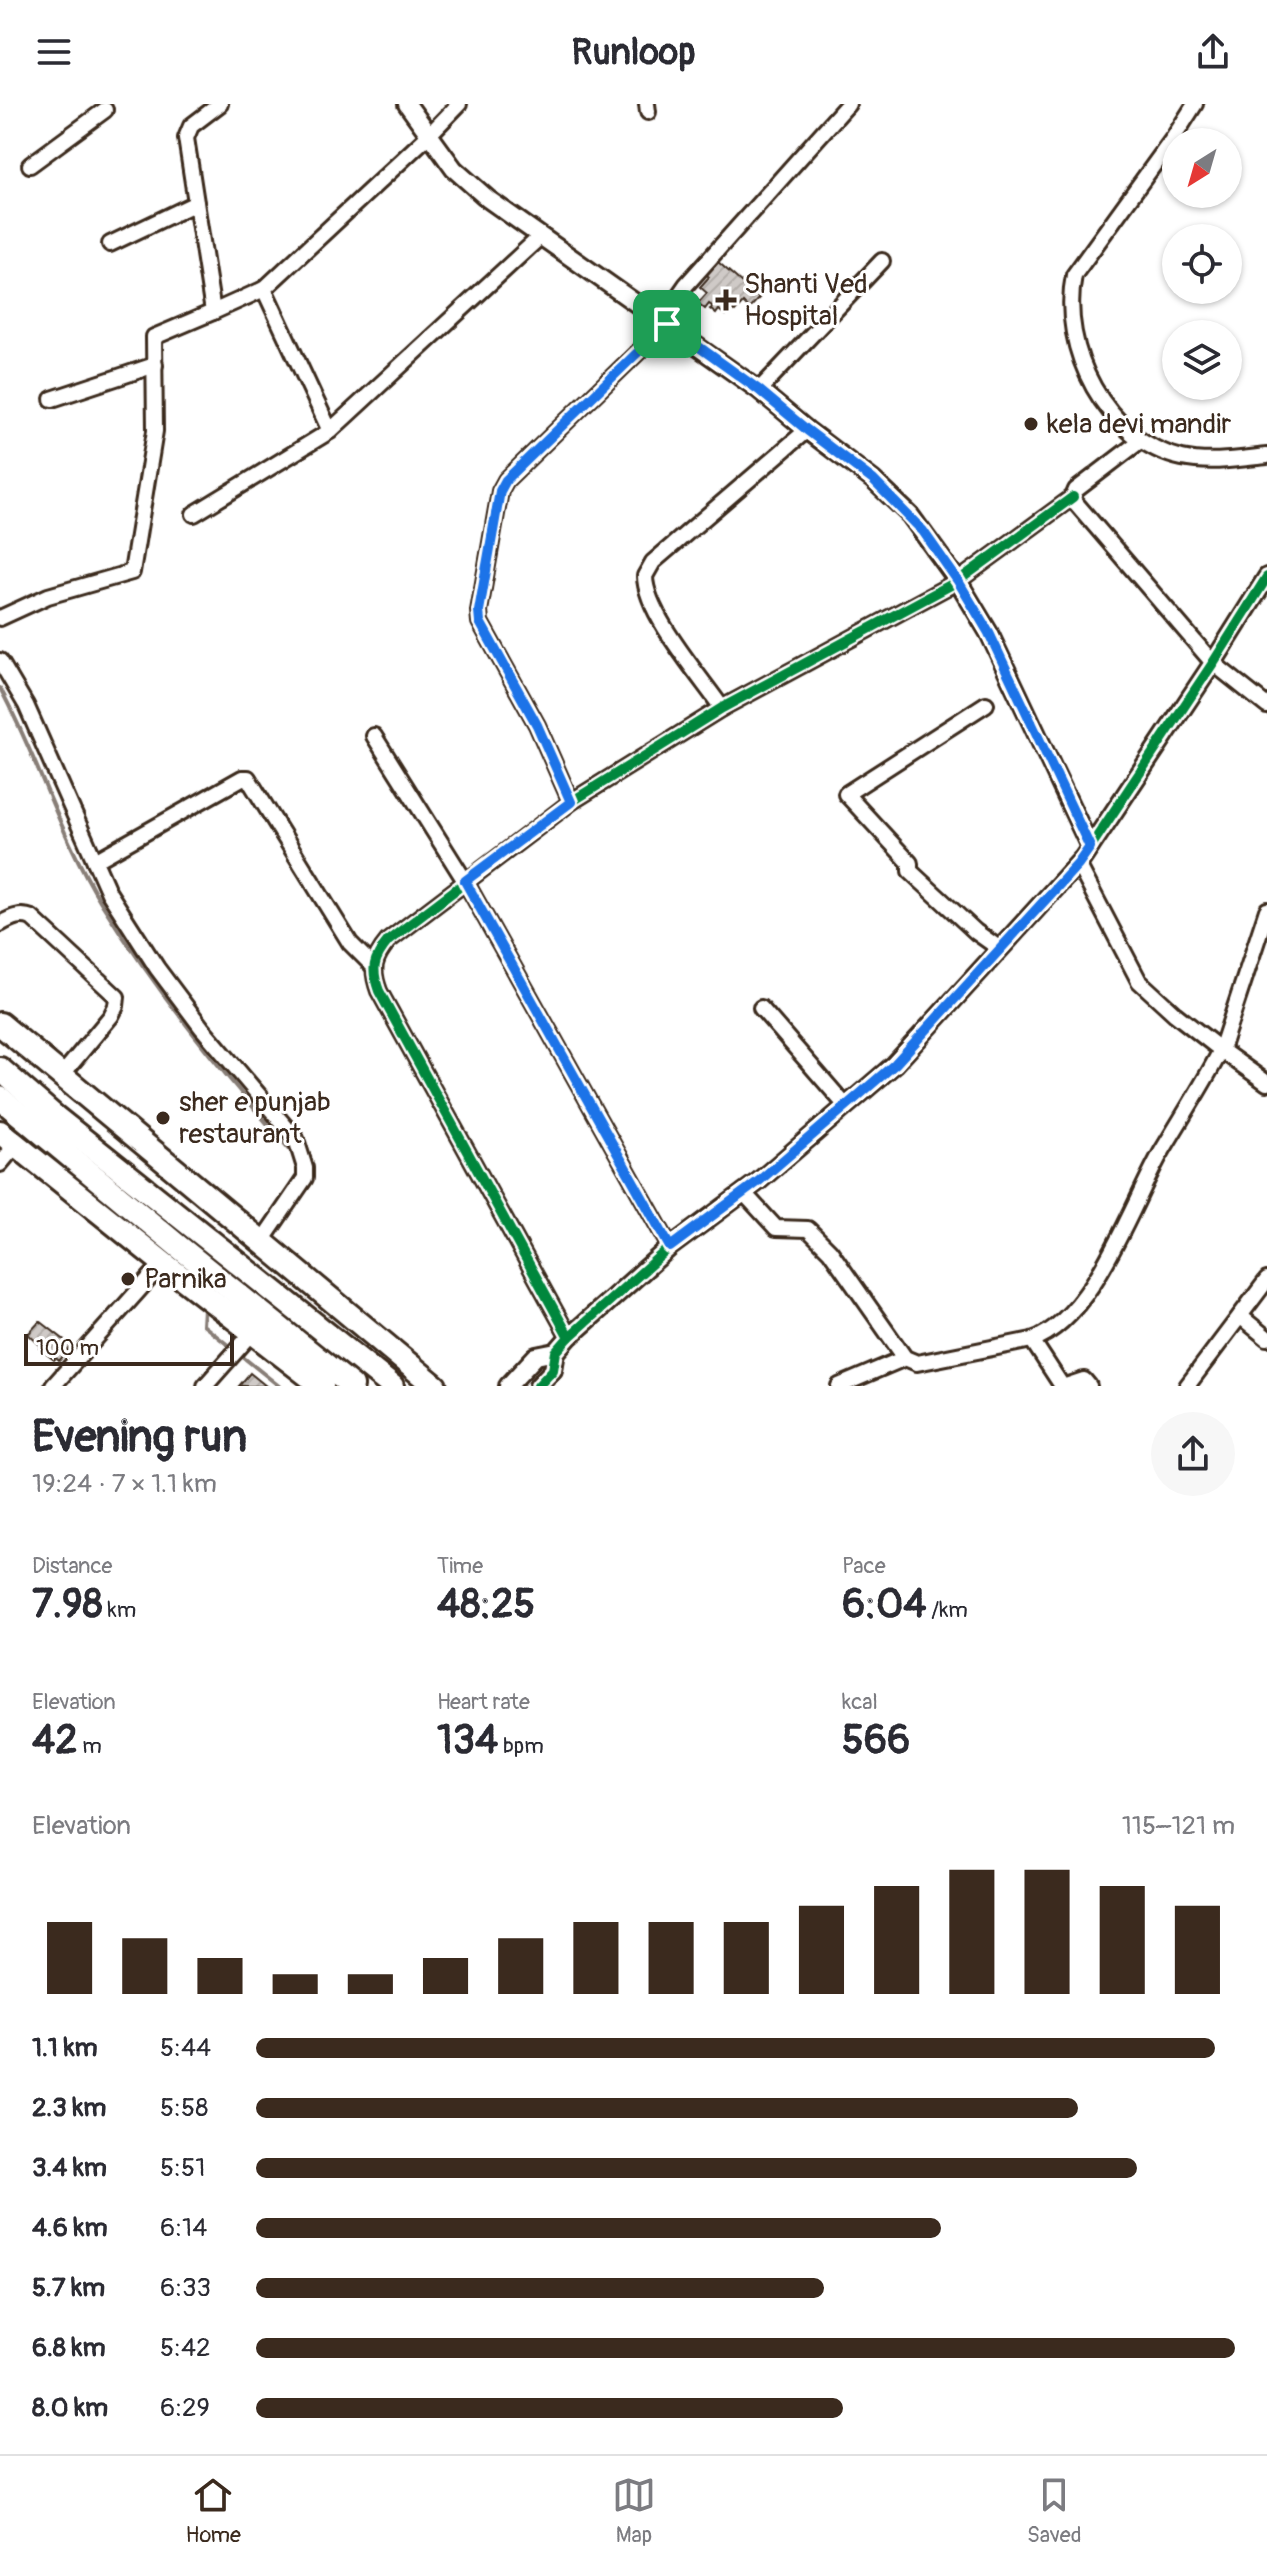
<!DOCTYPE html>
<meta charset="utf-8">
<style>
body{margin:0;font-family:Pangolin,sans-serif;background:#f7f7f7;color:#2b2b33;height:100vh;display:flex;flex-direction:column;font-size:30px;white-space:nowrap}
*{box-sizing:border-box;margin:0}
p{font-size:26px;color:#7c7c81}
.icon{flex:none;width:44px;height:44px;fill:none;stroke:currentColor;stroke-width:2;stroke-linecap:round;stroke-linejoin:round}
.map{position:relative;height:1282px;overflow:hidden}
.panel{display:flex;flex-direction:column;background:#fff;flex:1}
.panel>*{flex:none}
.needle{width:52px;rotate:217deg}
.controls{position:absolute;left:1162px;top:24px;display:grid;gap:16px}
.controls a{display:grid;place-items:center;width:80px;height:80px;border-radius:50%;background:#fff;box-shadow:0 2px 6px #0004;font-size:40px}
.scale{position:absolute;left:24px;bottom:20px;width:210px;box-sizing:border-box;padding-left:8px;border:4px solid #3b2a1e;border-top:0;font-size:22px;line-height:28px;white-space:nowrap;color:#3b2a1e;-webkit-text-stroke:6px #fff;paint-order:stroke}
.pin{position:absolute;display:grid;place-items:center;width:68px;height:68px;color:#fff;margin:-34px;border-radius:16px;box-shadow:0 4px 12px #0006}
.round{display:grid;place-items:center;flex:none;width:84px;height:84px;border-radius:42px;background:#f7f7f7}
.overview{display:flex;align-items:center;justify-content:space-between;height:136px;padding:0 32px}
h1{font-size:44px;font-weight:800;line-height:60px}
.stats{display:grid;grid-template-columns:repeat(3,1fr);gap:12px;height:136px;padding:8px 32px}
.stats div{display:grid;align-content:center}
.stats b{font-size:40px;font-weight:800}
.stats small{font-size:22px;font-weight:400}
.stats p{font-size:22px}
.chart{height:224px;padding:16px 32px}
.chart p{display:flex;justify-content:space-between}
.chart svg{width:100%;height:144px;margin-top:8px;stroke:#3b2a1e;stroke-width:6}
ul{padding:0 32px;list-style:none;font-size:26px}
li{display:grid;grid-template-columns:128px 96px 1fr;align-items:center;height:60px}
li i{height:20px;border-radius:10px;background:#3b2a1e}
header{display:flex;justify-content:space-between;align-items:center;height:104px;padding:0 32px;background:#fff;font-size:36px;font-weight:800}
.menu{display:flex;justify-content:space-around;align-items:center;height:112px;border-top:2px solid #e1e1e2;background:#fff;font-size:22px;color:#7c7c81}
.menu a{display:grid;justify-items:center;gap:4px}
.menu .current{color:#3b2a1e}
.map>svg:first-child{display:block}
</style>
<header><svg class="icon" aria-label="menu" viewBox="0 0 24 24"><path d="M4 6h16M4 12h16M4 18h16"/></svg>Runloop<svg class="icon" aria-label="share" viewBox="0 0 24 24"><path d="M12 15V3M7 8l5-5 5 5M5 13v7h14v-7"/></svg></header>
<div class="map">
<svg width="1267" height="1282" viewBox="0 0 1267 1282">
<defs>
<pattern id="building-hatch" width="6" height="6" patternUnits="userSpaceOnUse" patternTransform="scale(2)"><rect width="6" height="6" fill="#cfcac7"/><path d="M-1 1l2-2M0 6l6-6M5 7l2-2" fill="none" stroke="#b3aeaa"/></pattern>
</defs>
<rect width="100%" height="100%" fill="#fff"/>
<filter id="ink" filterUnits="userSpaceOnUse"><feTurbulence type="fractalNoise" baseFrequency=".0125" numOctaves="2"/><feDisplacementMap in="SourceGraphic" scale="16" xChannelSelector="R" yChannelSelector="G"/><feConvolveMatrix kernelMatrix="1 2 1 2 8 2 1 2 1" color-interpolation-filters="sRGB"/></filter>
<g filter="url(#ink)">
<g fill="none" stroke-linecap="round" stroke-linejoin="round">
<g stroke="#887e77" stroke-width="4">
<path d="M0 584C38 654 60 732 102 800 158 890 226 973 296 1053"/>
<polyline points="204,1204 203,1221 279,1282"/>
</g>
</g>
<g fill="url(#building-hatch)" stroke="#3b2a1e" stroke-width="2">
<polygon points="717,157 759,194 749,205 743,199 735,208 730,204 725,211 719,206 716,210 710,205 713,203 709,200 705,205 698,199 707,189 700,183 709,173 706,170"/>
<polygon points="40,1217 72,1242 59,1257 56,1254 54,1256 40,1245 41,1242 28,1230"/>
<polygon points="250,1269 266,1282 239,1282"/>
</g>
<g fill="none" stroke-linecap="round" stroke-linejoin="round">
<g stroke="#3b2a1e" stroke-width="20">
<g id="minor">
<polyline points="220,0 191,22 186,34 213,208 264,185"/>
<polyline points="459,0 428,32 264,185 330,327 541,132"/>
<polyline points="647,0 648,8"/>
<path d="M1195 0 1174 33 1074 171C1059 244 1106 337 1182 354 1210 360 1239 355 1267 352"/>
<polyline points="30,61 105,6"/>
<polyline points="110,140 196,99"/>
<polyline points="759,286 882,157"/>
<polyline points="52,295 155,261"/>
<polyline points="1140,337 1076,386 1073,393 1074,397 1213,559 1267,602"/>
<polyline points="194,410 330,327"/>
<polyline points="0,514 48,492 132,468 155,327 154,233 213,208"/>
<polyline points="0,557 26,601 109,789 157,864 202,924 296,1035 305,1064 305,1074 262,1137"/>
<polyline points="986,600 846,690 910,759 910,767 976,828 1000,845"/>
<path d="M722 604C700 572 645 509 645 472L653 458 807 326"/>
<polyline points="374,632 465,777 670,1143"/>
<polyline points="571,698 537,621 480,518 479,507 500,387 506,376 667,220 679,191 686,181 848,0"/>
<polyline points="95,757 242,674 248,674 350,839 373,862"/>
<polyline points="1267,806 1221,946 1267,979"/>
<path d="M0 820C11 814 20 809 32 814L117 893 116 902 111 912 62 971"/>
<polyline points="761,904 846,1002"/>
<polyline points="0,1060 16,1041"/>
<path d="M743 1088 776 1124 808 1125 830 1147 905 1254 917 1259 1032 1236C1094 1214 1131 1101 1162 1047 1182 1013 1203 981 1221 946L1175 910 1139 877 1078 760"/>
<polyline points="1240,1212 1267,1234"/>
<path d="M569 1233 379 887C371 865 373 855 388 837L571 698 722 604 958 477 1073 393"/>
<polyline points="1032,1236 1062,1282"/>
<polyline points="53,1282 163,1159"/>
<polyline points="205,1282 253,1228"/>
<polyline points="839,1282 905,1254"/>
<polyline points="1066,1282 1084,1276 1089,1282"/>
<polyline points="1187,1282 1267,1176"/>
</g>
</g>
<g stroke="#3b2a1e" stroke-width="22">
<g id="tertiary">
<polyline points="407,0 454,65 488,95 759,286 807,326 873,376 910,411 958,477 989,529 1090,743"/>
<polyline points="508,1282 536,1252 556,1248"/>
<polyline points="538,1282 553,1266 556,1248 569,1233 670,1143 759,1077 895,960 1083,754 1213,559 1267,473"/>
</g>
</g>
<g stroke="#3b2a1e" stroke-width="28">
<g id="primary">
<polyline points="0,920 435,1282"/>
<polyline points="0,1028 163,1159 322,1282"/>
</g>
</g>
<g stroke="#3b2a1e" stroke-width="28">
<g id="trunk">
<polyline points="0,965 55,1013 392,1282"/>
<polyline points="0,994 178,1142 352,1282"/>
</g>
</g>
<use href="#minor" stroke="#fff" stroke-width="14"/>
<use href="#tertiary" stroke="#fff" stroke-width="16"/>
<use href="#primary" stroke="#fff" stroke-width="22"/>
<use href="#trunk" stroke="#fff" stroke-width="22"/>
<g stroke="#fff" stroke-width="15">
<g id="cycleway">
<path d="M569 1233 379 887C371 865 373 855 388 837L571 698 722 604 958 477 1073 393"/>
<polyline points="538,1282 553,1266 556,1248 569,1233 670,1143 759,1077 895,960 1083,754 1213,559 1267,473"/>
</g>
</g>
<use href="#cycleway" stroke="#00873e" stroke-width="10"/>
</g>
</g>
<g fill="none" stroke-linecap="round" stroke-linejoin="round" filter="url(#ink)">
<g stroke="#fff" stroke-width="16">
<polygon id="route" points="667,220 759,286 807,326 873,376 923,427 958,477 989,529 1090,743 1078,760 895,960 759,1077 670,1143 465,777 571,698 537,621 480,518 479,507 500,387 506,376"/>
</g>
<use href="#route" stroke="#1a73e8" stroke-width="10"/>
</g>
<g fill="#3b2a1e" stroke="#fff" stroke-width="3">
<path d="M722 184h8v8h8v8h-8v8h-8v-8h-8v-8h8z"/>
<circle cx="1031" cy="320" r="8"/>
<circle cx="163" cy="1014" r="8"/>
<circle cx="128" cy="1175" r="8"/>
</g>
<g text-anchor="middle" dominant-baseline="central" stroke-width="6" stroke-linejoin="round" paint-order="stroke">
<g font-size="28" fill="#3b2a1e" stroke="#fff" text-anchor="start">
<text x="744" y="180">Shanti Ved<tspan x="744" dy="32">Hospital</tspan></text>
<text x="1047" y="320">kela devi mandir</text>
<text x="179" y="998">sher e punjab<tspan x="179" dy="32">restaurant</tspan></text>
<text x="144" y="1175">Parnika</text>
</g>
</g>
</svg>
<div class="controls">
<a><svg class="needle" viewBox="-14 -14 28 28"><path d="M0-13l5 13h-10z" fill="#e53935"/><path d="M0 13l5-13h-10z" fill="#7c7c81"/></svg></a>
<a><svg class="icon" aria-label="locate" viewBox="0 0 24 24"><circle cx="12" cy="12" r="6"/><path d="M12 2v4M12 18v4M2 12h4M18 12h4"/></svg></a>
<a><svg class="icon" aria-label="layers" viewBox="0 0 24 24"><path d="M12 4l9 5-9 5-9-5zM3 14l9 5 9-5"/></svg></a>
</div>
<div class="scale">100 m</div>
<div class="pin" style="left:667px;top:220px;background:#1e9e55"><svg class="icon" aria-label="arrive" viewBox="0 0 24 24"><path d="M6 21V4h12l-3 4 3 4H6"/></svg></div>
</div>
<section class="panel">
<div class="overview"><div><h1>Evening run</h1><p>19:24 · 7 × 1.1 km</p></div><a class="round"><svg class="icon" aria-label="share" viewBox="0 0 24 24"><path d="M12 15V3M7 8l5-5 5 5M5 13v7h14v-7"/></svg></a></div>
<div class="stats">
<div><p>Distance</p><b>7.98<small> km</small></b></div>
<div><p>Time</p><b>48:25</b></div>
<div><p>Pace</p><b>6:04<small> /km</small></b></div>
</div>
<div class="stats">
<div><p>Elevation</p><b>42<small> m</small></b></div>
<div><p>Heart rate</p><b>134<small> bpm</small></b></div>
<div><p>kcal</p><b>566</b></div>
</div>
<div class="chart"><p><span>Elevation</span>115–121 m</p>
<svg viewBox="0 0 160 44" preserveAspectRatio="none"><path d="M5 44V22M15 44V27M25 44V33M35 44V38M45 44V38M55 44V33M65 44V27M75 44V22M85 44V22M95 44V22M105 44V17M115 44V11M125 44V6M135 44V6M145 44V11M155 44V17"/></svg>
</div>
<ul>
<li><b>1.1 km</b>5:44<i style="width:98%"></i></li>
<li><b>2.3 km</b>5:58<i style="width:84%"></i></li>
<li><b>3.4 km</b>5:51<i style="width:90%"></i></li>
<li><b>4.6 km</b>6:14<i style="width:70%"></i></li>
<li><b>5.7 km</b>6:33<i style="width:58%"></i></li>
<li><b>6.8 km</b>5:42<i style="width:100%"></i></li>
<li><b>8.0 km</b>6:29<i style="width:60%"></i></li>
</ul>
</section>
<nav class="menu">
<a class="current"><svg class="icon" aria-label="home" viewBox="0 0 24 24"><path d="M3 11l9-7 9 7M6 9v11h12V9"/></svg>Home</a>
<a><svg class="icon" aria-label="map" viewBox="0 0 24 24"><path d="M3 6l6-2 6 2 6-2v14l-6 2-6-2-6 2zM9 4v14M15 6v14"/></svg>Map</a>
<a><svg class="icon" aria-label="saved" viewBox="0 0 24 24"><path d="M7 4h10v16l-5-4-5 4z"/></svg>Saved</a>
</nav>
